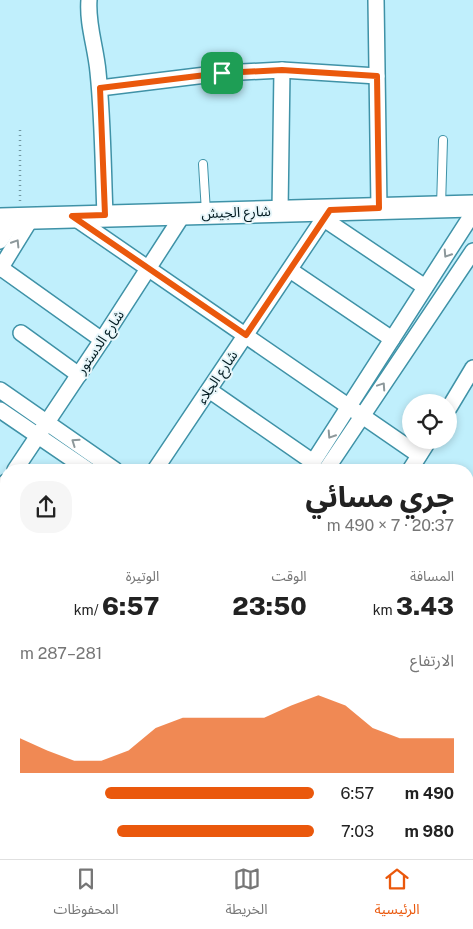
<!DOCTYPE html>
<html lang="ar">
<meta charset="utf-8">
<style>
body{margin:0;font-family:"Public Sans","Noto Sans Arabic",sans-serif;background:#f6f6f6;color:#222;direction:rtl;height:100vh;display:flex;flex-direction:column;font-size:19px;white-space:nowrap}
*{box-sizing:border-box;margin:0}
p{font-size:16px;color:#767676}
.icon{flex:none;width:28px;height:28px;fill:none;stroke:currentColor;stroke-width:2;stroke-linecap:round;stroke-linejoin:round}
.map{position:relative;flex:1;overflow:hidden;direction:ltr}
.sheet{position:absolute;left:0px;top:464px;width:474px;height:396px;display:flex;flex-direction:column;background:#fff;border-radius:20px 20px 0 0;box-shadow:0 2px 8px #0003;direction:rtl}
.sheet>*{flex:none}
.controls{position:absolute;left:402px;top:394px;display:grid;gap:10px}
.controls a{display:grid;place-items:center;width:55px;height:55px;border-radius:50%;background:#fff;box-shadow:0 2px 8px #0003;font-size:25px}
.pin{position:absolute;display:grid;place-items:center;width:42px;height:42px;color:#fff;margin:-21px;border-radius:10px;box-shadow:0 2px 8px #0006}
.round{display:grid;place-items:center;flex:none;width:52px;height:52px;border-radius:20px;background:#f6f6f6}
.head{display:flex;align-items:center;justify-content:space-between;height:85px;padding:0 20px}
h1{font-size:28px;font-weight:800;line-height:38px}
.metrics{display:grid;grid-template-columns:repeat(3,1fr);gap:8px;height:85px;padding:5px 20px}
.metrics div{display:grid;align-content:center}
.metrics b{font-size:25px;font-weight:800}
.metrics small{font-size:14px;font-weight:400}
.metrics p{font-size:14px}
.chart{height:140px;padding:10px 20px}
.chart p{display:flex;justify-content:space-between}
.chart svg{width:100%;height:90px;margin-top:5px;fill:#ea580c;opacity:.7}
ul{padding:0 20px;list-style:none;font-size:16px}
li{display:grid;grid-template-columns:80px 60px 1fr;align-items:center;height:38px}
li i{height:12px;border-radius:6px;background:#ea580c}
.menu{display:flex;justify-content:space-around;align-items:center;height:70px;border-top:1px solid #e0e0e0;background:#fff;font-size:14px;color:#767676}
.menu a{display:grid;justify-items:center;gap:2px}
.menu .on{color:#ea580c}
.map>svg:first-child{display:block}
</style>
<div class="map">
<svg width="473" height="859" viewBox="0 0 473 859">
<rect width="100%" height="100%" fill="#c0effc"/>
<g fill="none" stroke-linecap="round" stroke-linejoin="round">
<g stroke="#3f92a7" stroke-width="10">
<g id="lane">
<polyline points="203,164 206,212"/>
<polyline points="441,206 443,140"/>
</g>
</g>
<g stroke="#3f92a7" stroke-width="18">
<g id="street">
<path d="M89 0C87 24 96 48 98 72 103 120 103 168 105 215"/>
<polyline points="376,0 379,208"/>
<polyline points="100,88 222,73 282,70 377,76"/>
<polyline points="280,211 282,70"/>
<polyline points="72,216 419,455"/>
<polyline points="324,219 425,287"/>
<polyline points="0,241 15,218"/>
<polyline points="1,268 102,340"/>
<polyline points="0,269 32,217"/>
<polyline points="290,270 392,339"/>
<polyline points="21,333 79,375"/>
<polyline points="0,390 115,470"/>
<polyline points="209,390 313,462"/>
<polyline points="449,408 473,368"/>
<polyline points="0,410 88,470"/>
<polyline points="15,470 102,340 184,213"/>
<polyline points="155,470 330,209"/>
<polyline points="308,470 473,213"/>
<polyline points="326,470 473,251"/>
<polyline points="410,470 429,440"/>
<polyline points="0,492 6,482"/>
<polyline points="0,547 6,551"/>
<polyline points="0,621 6,625"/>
<polyline points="468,628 473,632"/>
<polyline points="0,640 6,644"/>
<polyline points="0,705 6,696"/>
<polyline points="468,735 473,738"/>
<polyline points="0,788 6,792"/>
<polyline points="468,851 473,855"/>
<polyline points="98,854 106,859"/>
<polyline points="326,854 334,859"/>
<polyline points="360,854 368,859"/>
<polyline points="50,859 54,854"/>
<polyline points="70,859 74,854"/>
<polyline points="215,859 218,854"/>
<polyline points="236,859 240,854"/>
<polyline points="381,859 385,854"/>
</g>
</g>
<g stroke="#3f92a7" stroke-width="24">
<polyline id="secondary" points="0,219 473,206"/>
</g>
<polyline stroke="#7298a2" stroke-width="2.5" stroke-dasharray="1 4" stroke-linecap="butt" points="20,201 20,127"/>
<use href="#lane" stroke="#fff" stroke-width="8"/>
<use href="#street" stroke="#fff" stroke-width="15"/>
<use href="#secondary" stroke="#fff" stroke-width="21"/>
</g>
<defs><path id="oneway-chevron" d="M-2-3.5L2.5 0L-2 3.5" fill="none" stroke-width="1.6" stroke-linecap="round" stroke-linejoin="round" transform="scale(1.25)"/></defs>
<g stroke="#8d989b">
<use href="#oneway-chevron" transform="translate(16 243) rotate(-58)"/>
<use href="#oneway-chevron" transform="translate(447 254) rotate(123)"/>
<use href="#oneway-chevron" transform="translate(382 386) rotate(-56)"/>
<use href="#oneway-chevron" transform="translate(331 435) rotate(123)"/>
<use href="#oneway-chevron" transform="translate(75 442) rotate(-145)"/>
</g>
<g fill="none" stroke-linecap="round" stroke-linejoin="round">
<g stroke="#fff" stroke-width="10">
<polygon id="route" points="282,70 377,76 379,208 330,210 246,335 72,216 105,215 100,88 222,73"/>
</g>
<use href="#route" stroke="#ea580c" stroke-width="6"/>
</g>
<g text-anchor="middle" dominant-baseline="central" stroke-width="4" stroke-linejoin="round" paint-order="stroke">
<g font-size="14" fill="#011a20" stroke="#e7f6fa">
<text transform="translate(236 212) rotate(-2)">شارع الجيش</text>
<text transform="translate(100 342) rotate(-56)">شارع الدستور</text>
<text transform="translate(217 377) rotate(-56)">شارع الجلاء</text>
</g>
</g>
</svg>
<div class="controls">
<a><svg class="icon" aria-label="locate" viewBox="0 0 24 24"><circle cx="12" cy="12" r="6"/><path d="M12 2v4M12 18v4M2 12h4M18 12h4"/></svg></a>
</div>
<div class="pin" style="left:222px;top:73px;background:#1e9e55"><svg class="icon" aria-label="arrive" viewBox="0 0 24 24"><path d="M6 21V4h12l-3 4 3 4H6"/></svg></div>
<section class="sheet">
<div class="head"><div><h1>جري مسائي</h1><p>20:37 · 7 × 490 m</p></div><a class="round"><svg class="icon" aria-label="share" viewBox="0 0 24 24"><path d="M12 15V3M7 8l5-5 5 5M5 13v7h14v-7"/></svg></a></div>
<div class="metrics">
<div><p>المسافة</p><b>3.43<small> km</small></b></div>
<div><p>الوقت</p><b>23:50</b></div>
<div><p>الوتيرة</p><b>6:57<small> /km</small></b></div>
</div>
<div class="chart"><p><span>الارتفاع</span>281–287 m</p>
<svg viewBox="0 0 160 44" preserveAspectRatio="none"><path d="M0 44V27L10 33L20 38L30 38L40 33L50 22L60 17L70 17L80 17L90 17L100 11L110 6L120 11L130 22L140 27L150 27L160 27V44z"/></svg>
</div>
<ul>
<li><b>490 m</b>6:57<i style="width:71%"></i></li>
<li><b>980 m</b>7:03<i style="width:67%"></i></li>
</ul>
</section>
</div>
<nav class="menu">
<a class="on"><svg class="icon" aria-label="home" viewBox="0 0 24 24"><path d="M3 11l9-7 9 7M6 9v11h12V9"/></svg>الرئيسية</a>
<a><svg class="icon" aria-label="map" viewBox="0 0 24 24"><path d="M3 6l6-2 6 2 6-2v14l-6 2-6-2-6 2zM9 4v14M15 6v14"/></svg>الخريطة</a>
<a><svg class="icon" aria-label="saved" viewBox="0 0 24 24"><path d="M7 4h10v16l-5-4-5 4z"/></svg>المحفوظات</a>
</nav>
